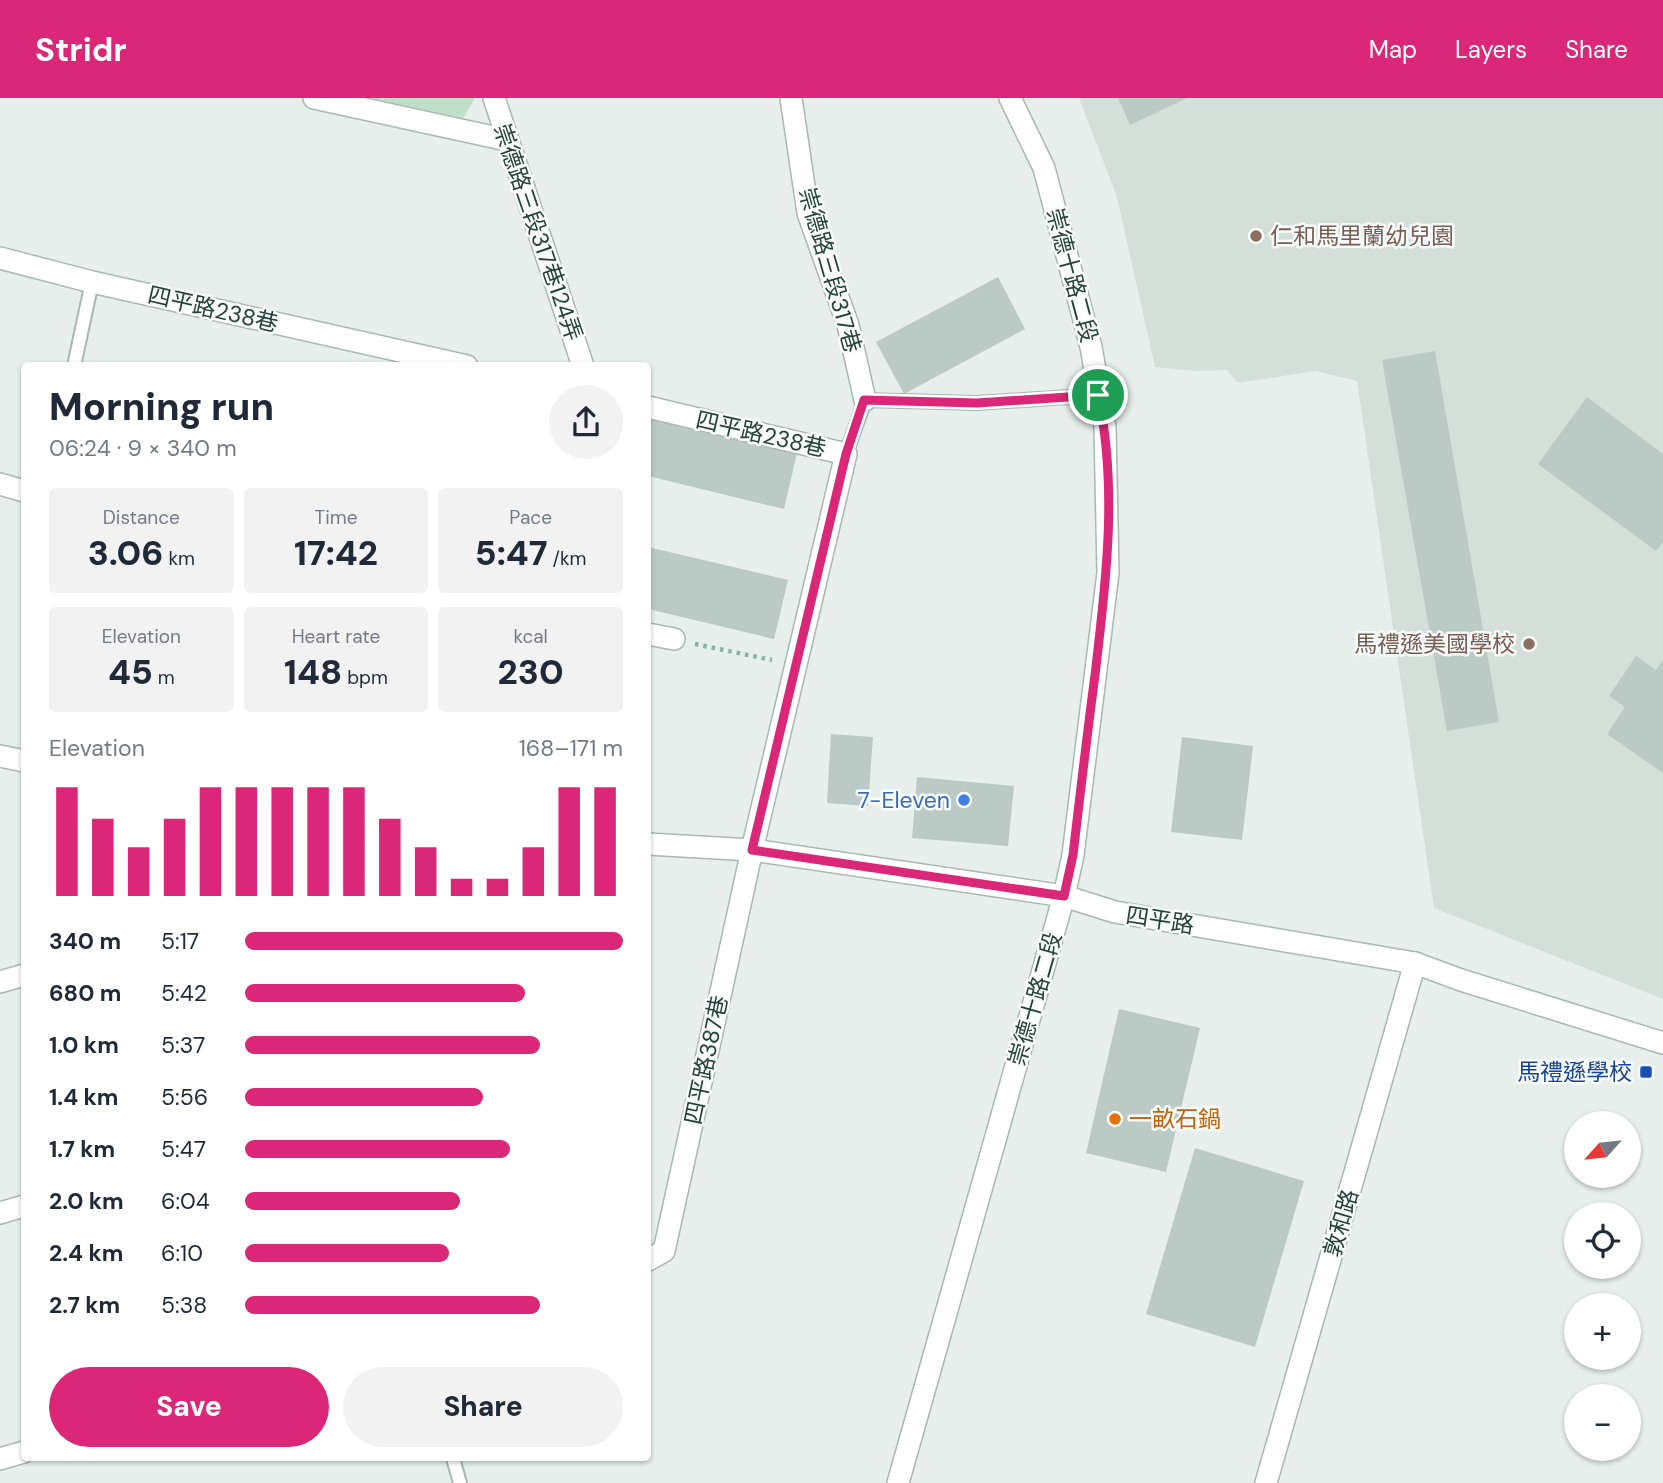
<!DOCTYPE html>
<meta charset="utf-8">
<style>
body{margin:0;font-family:"DM Sans","Noto Sans TC",sans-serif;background:#f2f2f3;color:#1f2937;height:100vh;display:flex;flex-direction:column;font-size:26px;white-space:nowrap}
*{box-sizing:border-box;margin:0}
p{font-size:23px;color:#747a83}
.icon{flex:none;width:38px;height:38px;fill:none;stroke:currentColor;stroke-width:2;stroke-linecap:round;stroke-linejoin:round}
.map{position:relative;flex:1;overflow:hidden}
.panel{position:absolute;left:21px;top:264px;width:630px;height:1099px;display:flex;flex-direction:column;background:#fff;border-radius:7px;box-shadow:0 2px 5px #0004}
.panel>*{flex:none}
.needle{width:46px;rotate:243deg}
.fabs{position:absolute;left:1564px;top:1013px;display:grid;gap:14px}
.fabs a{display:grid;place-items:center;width:77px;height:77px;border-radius:50%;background:#fff;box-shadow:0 2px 5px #0004;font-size:35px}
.pin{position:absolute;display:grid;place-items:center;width:60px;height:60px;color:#fff;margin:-30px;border:4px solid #fff;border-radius:50%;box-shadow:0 2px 7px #0007}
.round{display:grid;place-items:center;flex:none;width:74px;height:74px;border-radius:37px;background:#f2f2f3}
.overview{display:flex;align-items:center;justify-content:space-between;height:119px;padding:0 28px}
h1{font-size:38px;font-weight:800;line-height:52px}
.metrics{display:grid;grid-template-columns:repeat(3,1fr);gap:10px;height:119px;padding:7px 28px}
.metrics div{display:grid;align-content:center;border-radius:7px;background:#f2f2f3;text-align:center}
.metrics b{font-size:35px;font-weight:800}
.metrics small{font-size:19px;font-weight:400}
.metrics p{font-size:19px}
.chart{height:196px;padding:14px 28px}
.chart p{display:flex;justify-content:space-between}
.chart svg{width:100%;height:126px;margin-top:7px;stroke:#db2777;stroke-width:6}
.cta{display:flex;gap:14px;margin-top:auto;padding:14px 28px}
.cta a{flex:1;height:80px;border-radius:42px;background:#db2777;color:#fff;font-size:28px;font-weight:800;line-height:80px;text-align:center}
.cta a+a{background:#f2f2f3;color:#1f2937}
ul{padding:0 28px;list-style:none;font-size:23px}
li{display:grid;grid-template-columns:112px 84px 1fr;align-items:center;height:52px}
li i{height:18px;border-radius:9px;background:#db2777}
header{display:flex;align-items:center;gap:42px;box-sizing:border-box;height:98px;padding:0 35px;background:#db2777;color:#fff}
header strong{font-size:33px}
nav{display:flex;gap:38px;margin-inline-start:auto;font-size:24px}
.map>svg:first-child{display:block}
</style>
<header>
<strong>Stridr</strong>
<nav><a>Map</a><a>Layers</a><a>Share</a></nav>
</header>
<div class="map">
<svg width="1663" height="1385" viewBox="0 0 1663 1385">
<rect width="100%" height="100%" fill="#e6efeb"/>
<polygon fill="#d4dfda" points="1079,0 1663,0 1663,901 1434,810 1357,283 1316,273 1238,285 1227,272 1194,273 1155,269 1117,99"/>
<polygon fill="#bfe0c8" points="371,0 475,0 463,20"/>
<g fill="#bbcac4">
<polygon points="1118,0 1187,0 1130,27"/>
<polygon points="998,179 1025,231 904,296 876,244"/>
<polygon points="1435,253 1499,624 1447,633 1382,262"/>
<polygon points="1587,299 1663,356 1663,444 1656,453 1538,366"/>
<polygon points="648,319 797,355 784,411 648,378"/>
<polygon points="648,449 788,482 774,541 648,511"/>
<polygon points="1636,558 1656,572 1663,562 1663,675 1607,636 1625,609 1609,598"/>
<polygon points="831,636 873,639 868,708 827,705"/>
<polygon points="1182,639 1253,648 1242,742 1171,734"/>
<polygon points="917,679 1014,688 1008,748 912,740"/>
<polygon points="1119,911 1200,930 1166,1074 1086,1055"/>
<polygon points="1195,1050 1304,1083 1255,1249 1146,1216"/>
</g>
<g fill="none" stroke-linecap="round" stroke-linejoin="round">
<g stroke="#a8b8b2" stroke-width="16">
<g id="lane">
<polyline points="74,268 92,184"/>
<polyline points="846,356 865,302 977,305 1098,297"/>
<polyline points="453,1360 460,1385"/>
</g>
</g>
<g stroke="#a8b8b2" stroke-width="24">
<g id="street">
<polyline points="314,0 507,42"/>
<polyline points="494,0 583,268"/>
<polyline points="791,0 808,115 848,227 865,302"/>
<polyline points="0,160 92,184 467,268"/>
<polyline points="648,309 846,356 752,752 664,1153 648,1162"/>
<polyline points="0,386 24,393"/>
<polyline points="648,536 674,541"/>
<polyline points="0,658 24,663"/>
<polyline points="648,746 752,752 1064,798 1115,814 1415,865 1461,882 1663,945"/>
<polyline points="0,884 24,877"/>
<polyline points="0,1115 24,1108"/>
<polyline points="0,1361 24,1354"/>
<polyline points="898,1385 1064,798 1073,757 1108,475 1105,329 1091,249 1044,70 1010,0"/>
<polyline points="1266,1385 1415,865"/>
</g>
</g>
<polyline stroke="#86b3a5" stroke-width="4.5" stroke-dasharray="3.5 5" stroke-linecap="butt" points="695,546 772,562"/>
<use href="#lane" stroke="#fff" stroke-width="12"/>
<use href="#street" stroke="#fff" stroke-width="21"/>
</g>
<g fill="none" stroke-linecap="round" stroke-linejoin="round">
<g stroke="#fff" stroke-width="14">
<path id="route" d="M1098 297C1118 389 1106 485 1095 577 1087 637 1080 697 1073 757L1064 798 752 752 846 356 864 302 977 305Z"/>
</g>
<use href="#route" stroke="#db2777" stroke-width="9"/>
</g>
<g fill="#8d6e63" stroke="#f7fbf9" stroke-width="2.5">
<circle cx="1256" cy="138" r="7"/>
<circle cx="1529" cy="546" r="7"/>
</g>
<circle fill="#3f7fe0" stroke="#f7fbf9" stroke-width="2.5" cx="964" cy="702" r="7"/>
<rect fill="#1a4fb4" stroke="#f7fbf9" stroke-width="2.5" x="1639" y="967" width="14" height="14" rx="3.5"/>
<circle fill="#e8710a" stroke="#f7fbf9" stroke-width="2.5" cx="1115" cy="1021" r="7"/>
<g text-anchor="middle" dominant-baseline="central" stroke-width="5" stroke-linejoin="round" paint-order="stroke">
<g font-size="23" fill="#24423a" stroke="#f7fbf9">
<text transform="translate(538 134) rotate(71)">崇德路三段317巷124弄</text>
<text transform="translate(830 172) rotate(74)">崇德路三段317巷</text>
<text transform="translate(1072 177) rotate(75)">崇德十路二段</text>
<text transform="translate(213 211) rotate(13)">四平路238巷</text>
<text transform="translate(761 336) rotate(13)">四平路238巷</text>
<text transform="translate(1160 822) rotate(9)">四平路</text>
<text transform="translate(1035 901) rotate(-74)">崇德十路二段</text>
<text transform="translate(706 962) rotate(-78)">四平路387巷</text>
<text transform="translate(1341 1125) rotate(-74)">敦和路</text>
</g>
<g font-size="23" fill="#785e54" stroke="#f7fbf9" text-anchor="start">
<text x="1270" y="138">仁和馬里蘭幼兒園</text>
<text x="1515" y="546" text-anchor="end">馬禮遜美國學校</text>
</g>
<g font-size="23" fill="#366cbe" stroke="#f7fbf9" text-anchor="end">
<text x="950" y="702">7-Eleven</text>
</g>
<g font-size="23" fill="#164399" stroke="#f7fbf9" text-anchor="end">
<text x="1632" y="974">馬禮遜學校</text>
</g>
<g font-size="23" fill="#c56008" stroke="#f7fbf9" text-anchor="start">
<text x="1129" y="1021">一畝石鍋</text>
</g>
</g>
</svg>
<div class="fabs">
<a><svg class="needle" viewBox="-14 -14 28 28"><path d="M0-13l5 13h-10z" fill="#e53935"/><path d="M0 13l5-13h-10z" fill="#747a83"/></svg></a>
<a><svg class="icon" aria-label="locate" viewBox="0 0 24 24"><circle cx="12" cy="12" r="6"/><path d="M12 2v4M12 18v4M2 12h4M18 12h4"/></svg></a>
<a>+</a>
<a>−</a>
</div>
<div class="pin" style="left:1098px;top:297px;background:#1e9e55"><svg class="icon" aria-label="arrive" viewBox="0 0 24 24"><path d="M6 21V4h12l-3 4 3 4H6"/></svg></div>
<section class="panel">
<div class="overview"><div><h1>Morning run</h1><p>06:24 · 9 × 340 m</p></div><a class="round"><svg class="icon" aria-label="share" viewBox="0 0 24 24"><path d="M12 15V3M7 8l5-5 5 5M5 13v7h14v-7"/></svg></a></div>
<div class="metrics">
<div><p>Distance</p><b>3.06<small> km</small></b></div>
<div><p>Time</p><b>17:42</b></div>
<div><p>Pace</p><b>5:47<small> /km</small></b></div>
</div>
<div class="metrics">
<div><p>Elevation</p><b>45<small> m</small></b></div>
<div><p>Heart rate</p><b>148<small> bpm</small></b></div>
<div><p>kcal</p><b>230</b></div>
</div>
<div class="chart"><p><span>Elevation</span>168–171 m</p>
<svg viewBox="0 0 160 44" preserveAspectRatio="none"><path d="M5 44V6M15 44V17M25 44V27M35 44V17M45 44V6M55 44V6M65 44V6M75 44V6M85 44V6M95 44V17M105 44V27M115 44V38M125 44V38M135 44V27M145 44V6M155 44V6"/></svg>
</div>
<ul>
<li><b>340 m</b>5:17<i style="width:100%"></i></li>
<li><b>680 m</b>5:42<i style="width:74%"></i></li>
<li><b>1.0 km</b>5:37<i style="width:78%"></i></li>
<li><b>1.4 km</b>5:56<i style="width:63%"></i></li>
<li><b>1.7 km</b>5:47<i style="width:70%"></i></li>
<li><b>2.0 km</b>6:04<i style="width:57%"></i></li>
<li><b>2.4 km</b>6:10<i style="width:54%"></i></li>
<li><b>2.7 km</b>5:38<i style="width:78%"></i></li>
</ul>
<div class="cta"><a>Save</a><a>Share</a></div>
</section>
</div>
